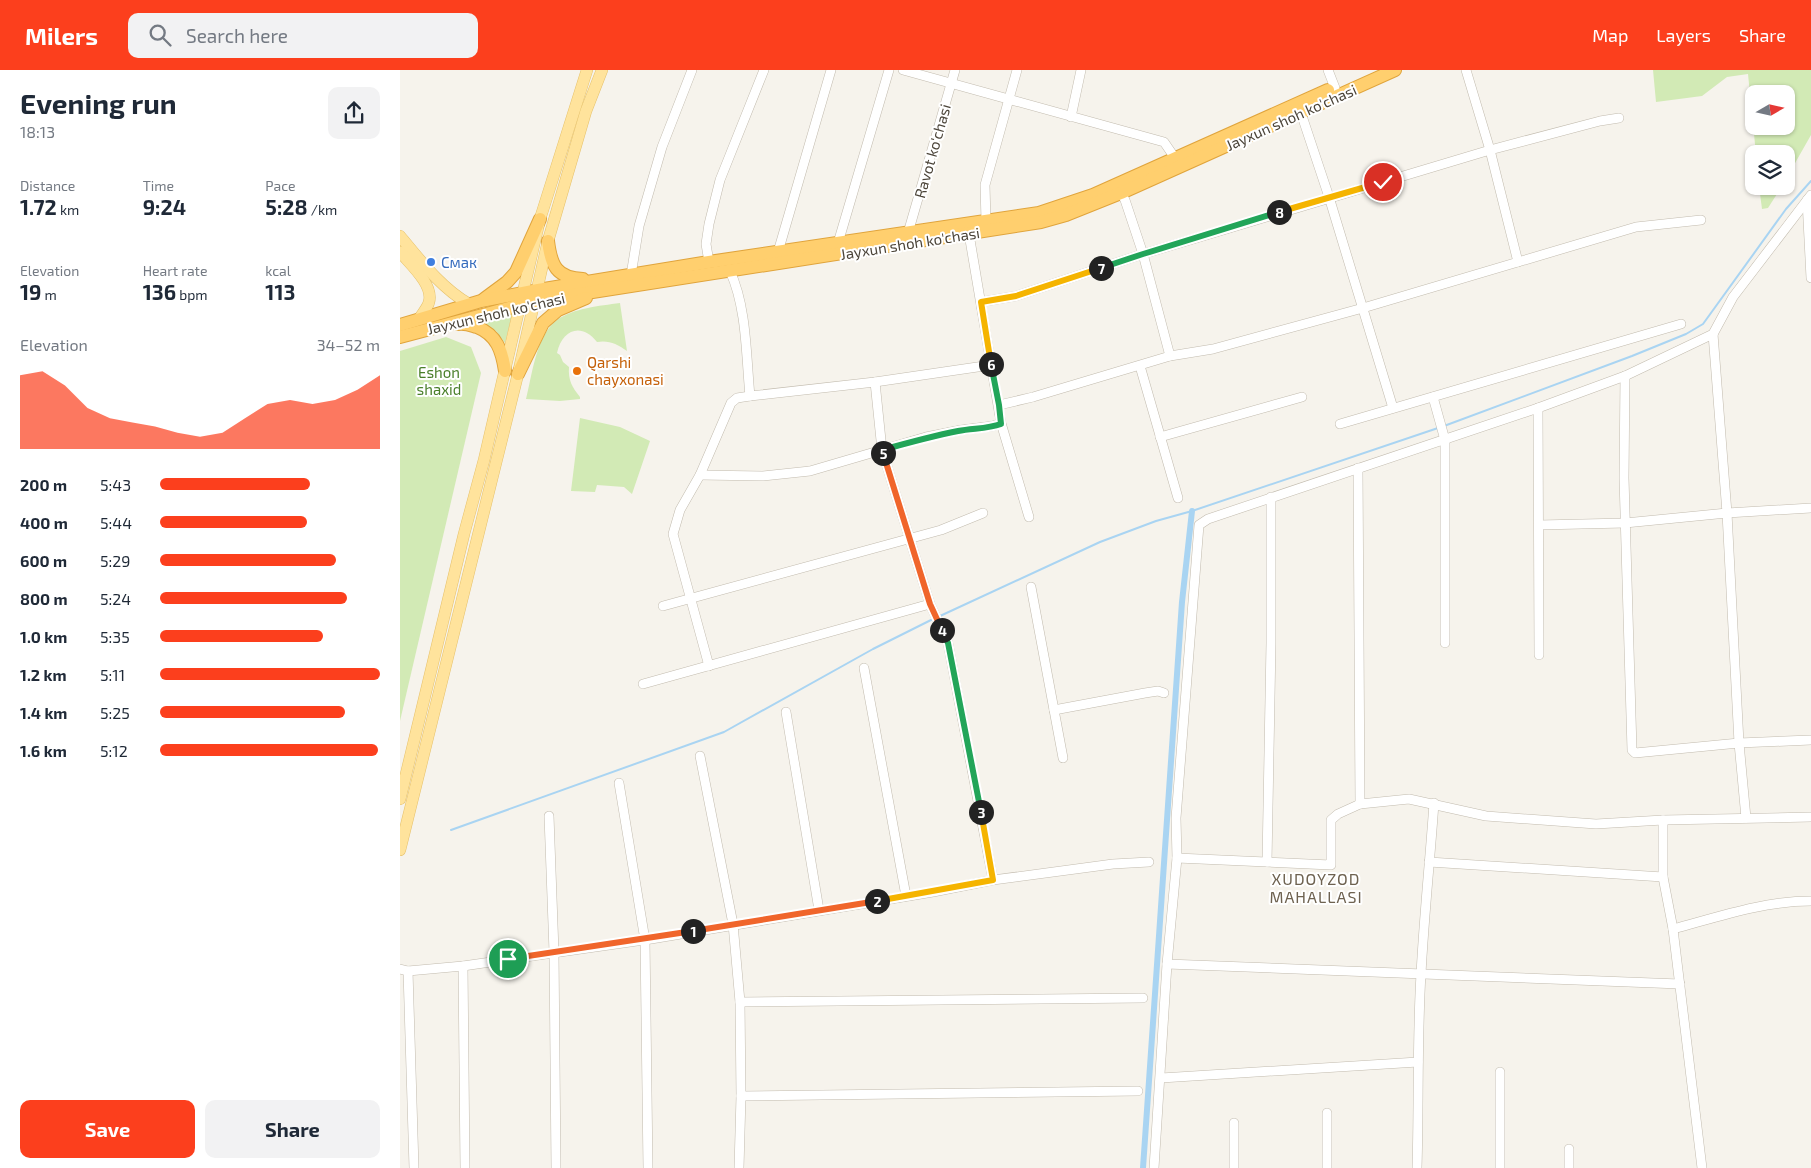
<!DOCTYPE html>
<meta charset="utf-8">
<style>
body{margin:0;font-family:"Exo 2",sans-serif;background:#f2f2f3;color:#1f2937;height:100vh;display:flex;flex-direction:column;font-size:19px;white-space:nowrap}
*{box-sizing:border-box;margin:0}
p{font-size:16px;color:#747a83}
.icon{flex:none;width:28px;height:28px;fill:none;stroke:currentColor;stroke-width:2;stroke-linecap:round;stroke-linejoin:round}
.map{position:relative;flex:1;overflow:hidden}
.side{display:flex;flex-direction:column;background:#fff;width:400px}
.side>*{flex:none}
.needle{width:32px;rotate:81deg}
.controls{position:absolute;left:1345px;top:15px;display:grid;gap:10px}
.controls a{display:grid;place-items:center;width:50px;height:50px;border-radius:10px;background:#fff;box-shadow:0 1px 4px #0004;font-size:25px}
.pin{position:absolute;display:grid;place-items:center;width:42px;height:42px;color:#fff;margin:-21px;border:2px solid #fff;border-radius:50%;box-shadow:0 1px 5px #0007}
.km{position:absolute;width:25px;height:25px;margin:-12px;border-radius:50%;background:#222;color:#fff;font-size:14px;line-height:25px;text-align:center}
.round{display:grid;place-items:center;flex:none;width:52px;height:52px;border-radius:10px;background:#f2f2f3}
.overview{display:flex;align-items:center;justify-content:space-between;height:85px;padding:0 20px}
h1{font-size:28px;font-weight:700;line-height:38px}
.stats{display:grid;grid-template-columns:repeat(3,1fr);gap:8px;height:85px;padding:5px 20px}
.stats div{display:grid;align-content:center}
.stats b{font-size:21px;font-weight:700}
.stats small{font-size:14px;font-weight:400}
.stats p{font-size:14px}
.chart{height:140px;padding:10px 20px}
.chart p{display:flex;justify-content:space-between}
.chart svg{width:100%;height:90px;margin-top:5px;fill:#fc3f1d;opacity:.7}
.cta{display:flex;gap:10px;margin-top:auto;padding:10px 20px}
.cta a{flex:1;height:58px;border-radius:10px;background:#fc3f1d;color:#fff;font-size:20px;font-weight:700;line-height:58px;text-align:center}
.cta a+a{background:#f2f2f3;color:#1f2937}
ul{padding:0 20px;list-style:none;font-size:16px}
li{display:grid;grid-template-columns:80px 60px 1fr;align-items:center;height:38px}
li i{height:12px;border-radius:6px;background:#fc3f1d}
header{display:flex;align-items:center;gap:30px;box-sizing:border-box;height:70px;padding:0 25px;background:#fc3f1d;color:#fff}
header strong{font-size:24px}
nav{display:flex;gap:28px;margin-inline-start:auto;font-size:18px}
.search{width:350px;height:45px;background:#f2f2f3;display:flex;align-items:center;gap:12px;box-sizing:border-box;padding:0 18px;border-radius:10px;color:#747a83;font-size:19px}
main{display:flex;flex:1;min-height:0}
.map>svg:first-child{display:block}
</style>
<header>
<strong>Milers</strong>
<div class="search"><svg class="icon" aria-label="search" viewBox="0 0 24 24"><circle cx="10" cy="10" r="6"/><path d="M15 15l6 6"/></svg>Search here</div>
<nav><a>Map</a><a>Layers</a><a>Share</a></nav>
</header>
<main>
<section class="side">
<div class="overview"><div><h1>Evening run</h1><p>18:13</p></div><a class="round"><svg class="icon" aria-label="share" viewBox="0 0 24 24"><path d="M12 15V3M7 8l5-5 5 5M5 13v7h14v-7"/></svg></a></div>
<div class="stats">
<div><p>Distance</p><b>1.72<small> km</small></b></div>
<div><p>Time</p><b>9:24</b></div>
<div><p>Pace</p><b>5:28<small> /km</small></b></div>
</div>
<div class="stats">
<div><p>Elevation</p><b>19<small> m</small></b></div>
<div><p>Heart rate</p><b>136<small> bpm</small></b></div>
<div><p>kcal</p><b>113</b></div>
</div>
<div class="chart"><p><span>Elevation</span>34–52 m</p>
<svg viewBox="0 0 160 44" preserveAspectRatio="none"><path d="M0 44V8L10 6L20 13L30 24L40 29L50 31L60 33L70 36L80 38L90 36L100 29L110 22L120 20L130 22L140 20L150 15L160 8V44z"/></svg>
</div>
<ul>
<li><b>200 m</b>5:43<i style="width:68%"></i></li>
<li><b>400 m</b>5:44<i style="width:67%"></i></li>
<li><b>600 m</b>5:29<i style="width:80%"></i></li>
<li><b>800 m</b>5:24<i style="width:85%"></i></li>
<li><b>1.0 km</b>5:35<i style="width:74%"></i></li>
<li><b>1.2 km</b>5:11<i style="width:100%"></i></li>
<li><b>1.4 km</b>5:25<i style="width:84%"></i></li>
<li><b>1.6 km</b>5:12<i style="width:99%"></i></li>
</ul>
<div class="cta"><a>Save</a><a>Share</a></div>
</section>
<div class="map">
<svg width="1411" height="1098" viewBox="0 0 1411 1098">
<rect width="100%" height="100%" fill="#f6f3ec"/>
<g fill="#d2eab5" fill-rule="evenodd">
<path d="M1253 0H1411V65L1386 109V84H1356L1348 4 1327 7 1302 26 1256 32ZM1354 24H1386V56H1354Z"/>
<polygon points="1359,116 1382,116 1368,138 1362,139"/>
<path d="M220 233 227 281C217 274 209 270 197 272 181 252 162 260 157 283L160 285 163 292 169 297C168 310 172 317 180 327V329L160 331 126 329C132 306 136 265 157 250 174 238 199 236 220 233Z"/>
<polygon points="113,241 105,273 96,261 75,250"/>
<polygon points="46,267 71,277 81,303 0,651 0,281"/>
<polygon points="180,348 220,357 250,371 232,424 224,417 197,415 195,422 171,421"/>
</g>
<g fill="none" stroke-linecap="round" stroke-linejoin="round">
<g stroke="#a9d4f2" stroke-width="2">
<polyline points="1044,356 1232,286 1286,264 1303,254 1386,139 1411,111"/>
<polyline points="540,546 700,472 756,451 792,441 1038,358"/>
<polyline points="51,760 324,662 473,579 533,549"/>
</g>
<polyline stroke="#a9d4f2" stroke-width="6" points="743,1098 782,532 792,441"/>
<g stroke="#c2bbae" stroke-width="10">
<g id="minor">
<polyline points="503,0 764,72 775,88"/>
<polyline points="928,0 935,18"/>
<polyline points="1066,0 1090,80 1118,192"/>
<polyline points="901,43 929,127 993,338"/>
<polyline points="671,47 681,0"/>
<polyline points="721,123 725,130 743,184 770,286"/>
<polyline points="1407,130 1411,208"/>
<polyline points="586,151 585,115 617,0"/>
<polyline points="508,163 555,0"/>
<polyline points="569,164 601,353 629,447"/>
<polyline points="438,173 489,0"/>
<polyline points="378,182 431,0"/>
<polyline points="309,192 306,174 309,154 320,110 364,0"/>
<path d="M330 201C347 238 346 286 350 326"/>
<polyline points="231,205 239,156 262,77 292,0"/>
<polyline points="581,232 616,226 743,184 1090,80 1200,51 1219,48"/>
<polyline points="1313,264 1327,443 1339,673 1346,748"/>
<polyline points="740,296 778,428"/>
<polyline points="1225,306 1224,408 1232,680 1235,683 1339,673 1411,670"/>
<polyline points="475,312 482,380 530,534 548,573 593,810"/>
<polyline points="1033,327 1045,370 1045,573"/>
<polyline points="599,335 633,327 770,286 813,279 963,238 1236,157 1301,150"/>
<polyline points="1138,338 1139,585"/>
<polyline points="940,354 1281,254"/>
<polyline points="760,367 902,327"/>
<polyline points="958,398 960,734"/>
<polyline points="300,405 363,406 410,401 526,367 561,360 593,356 601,353"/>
<polyline points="1139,455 1225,453 1327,443 1411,438"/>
<polyline points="631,517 663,688"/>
<polyline points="263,536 541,460 583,443"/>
<polyline points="309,596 273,464 280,440 300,405 331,333 337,328 350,326 475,312 591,295"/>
<polyline points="464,598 506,826"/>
<polyline points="243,614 530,534"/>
<polyline points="654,640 745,623 758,621 764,623"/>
<polyline points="386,642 419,840"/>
<polyline points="300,686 333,854 340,932 341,1026 339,1098"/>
<polyline points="219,713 245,870 248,1098"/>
<polyline points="149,746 154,882 156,1098"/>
<polyline points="1263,750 1263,807 1273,859 1302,1098"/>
<polyline points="777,788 931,795 931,750 938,744 960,734 1009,729 1086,746 1196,754 1263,750 1411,747"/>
<polyline points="867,792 871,573 871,427"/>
<polyline points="1029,792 1263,807"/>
<path d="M1273 859C1318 847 1364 831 1411 831"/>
<polyline points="767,894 1280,914"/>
<polyline points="63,896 65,1098"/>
<polyline points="0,899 8,901 63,896 251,869 533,822 593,810 713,794 749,792"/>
<polyline points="8,901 14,1098"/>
<polyline points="340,932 743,928"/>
<polyline points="761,1008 1018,992"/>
<polyline points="341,1026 738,1021"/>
<polyline points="834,1053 834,1098"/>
<polyline points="1169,1079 1169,1098"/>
<polyline points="754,1098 767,894 777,788 776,748 799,455 808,449 1138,338 1225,306 1313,264 1333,227 1411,125"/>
<polyline points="927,1098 927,1043"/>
<path d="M1017 1098C1019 1033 1017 969 1021 904 1024 847 1030 790 1034 733"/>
<polyline points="1100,1098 1100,1002"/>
</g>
</g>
<g stroke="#e6c16a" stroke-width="12">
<g id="major">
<path d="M0 166C20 190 41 218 69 234"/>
<path d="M0 182C10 194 34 215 29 232 28 237 22 244 19 249"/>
<polyline points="0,729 64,464 84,390 140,149 187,0"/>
<polyline points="0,780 118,304 148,171 186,41 202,0"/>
</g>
</g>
<g stroke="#e0a43c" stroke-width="14">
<g id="highway">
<path d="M148 171C151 195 156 208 183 209"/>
<polyline points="84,229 107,212 116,202 140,149"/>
<path d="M58 254C66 253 70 255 77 257 97 265 102 281 105 301"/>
<polyline points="0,255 81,231 138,220 309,192 639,143 693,125 928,20"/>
<polyline points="0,267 135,231 641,152 666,145 721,123 995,0"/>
<polyline points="118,304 143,253 158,240 186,228"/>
</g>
</g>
<use href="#minor" stroke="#fff" stroke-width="9"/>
<use href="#major" stroke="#ffe39c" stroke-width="11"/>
<use href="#highway" stroke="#ffcf6e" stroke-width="12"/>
</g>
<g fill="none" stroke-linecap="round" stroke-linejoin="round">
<g stroke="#fff" stroke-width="10">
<polyline id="split-1" points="108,889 293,861"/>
</g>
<g stroke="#fff" stroke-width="10">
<polyline id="split-2" points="293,861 477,831"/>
</g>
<g stroke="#fff" stroke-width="10">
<polyline id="split-3" points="477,831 593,810 581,742"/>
</g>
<g stroke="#fff" stroke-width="10">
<polyline id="split-4" points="542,560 548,573 581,742"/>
</g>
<g stroke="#fff" stroke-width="10">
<polyline id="split-5" points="483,383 530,534 542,560"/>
</g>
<g stroke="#fff" stroke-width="10">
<path id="split-6" d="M483 383 482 380C507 373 533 366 558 361 573 358 587 359 601 354L599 335 591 294"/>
</g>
<g stroke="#fff" stroke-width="10">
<polyline id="split-7" points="591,294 581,232 616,226 701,198"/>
</g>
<g stroke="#fff" stroke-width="10">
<polyline id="split-8" points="701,198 743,184 879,142"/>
</g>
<g stroke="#fff" stroke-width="10">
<polyline id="split-9" points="879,142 983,112"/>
</g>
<use href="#split-1" stroke="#f0652b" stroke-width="6"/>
<use href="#split-2" stroke="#f0652b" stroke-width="6"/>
<use href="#split-3" stroke="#f5b400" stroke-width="6"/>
<use href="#split-4" stroke="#22a559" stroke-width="6"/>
<use href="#split-5" stroke="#f0652b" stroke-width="6"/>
<use href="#split-6" stroke="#22a559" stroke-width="6"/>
<use href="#split-7" stroke="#f5b400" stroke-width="6"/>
<use href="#split-8" stroke="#22a559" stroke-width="6"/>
<use href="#split-9" stroke="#f5b400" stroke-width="6"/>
</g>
<circle fill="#3f7fe0" stroke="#fff" stroke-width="2" cx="31" cy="192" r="5"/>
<circle fill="#e8710a" stroke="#fff" stroke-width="2" cx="177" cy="301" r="5"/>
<g text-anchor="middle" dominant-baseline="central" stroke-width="4" stroke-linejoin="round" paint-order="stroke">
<g font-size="15" fill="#4b4439" stroke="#fff">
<text transform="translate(891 47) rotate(-24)">Jayxun shoh ko'chasi</text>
<text transform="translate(532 81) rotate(-74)">Ravot ko'chasi</text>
<text transform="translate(510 173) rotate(-9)">Jayxun shoh ko'chasi</text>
<text transform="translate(96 243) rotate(-13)">Jayxun shoh ko'chasi</text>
</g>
<g font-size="15" fill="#366cbe" stroke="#fff" text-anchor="start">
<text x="41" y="192">Смак</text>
</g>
<g font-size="15" fill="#c56008" stroke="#fff" text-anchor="start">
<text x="187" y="292">Qarshi<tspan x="187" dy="17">chayxonasi</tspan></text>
</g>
<g font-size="15" fill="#4a7f2a" stroke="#fff">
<text x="39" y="302">Eshon<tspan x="39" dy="17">shaxid</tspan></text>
</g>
<g font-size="16" letter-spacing="1" fill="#6e6250" stroke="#fff">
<text x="916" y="808">XUDOYZOD<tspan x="916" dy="18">MAHALLASI</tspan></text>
</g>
</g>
</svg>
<div class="controls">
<a><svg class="needle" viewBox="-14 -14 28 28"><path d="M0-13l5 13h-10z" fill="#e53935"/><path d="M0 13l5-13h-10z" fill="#747a83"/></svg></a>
<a><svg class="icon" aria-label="layers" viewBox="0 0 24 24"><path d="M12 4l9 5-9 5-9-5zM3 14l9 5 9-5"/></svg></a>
</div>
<div class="pin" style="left:108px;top:889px;background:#1e9e55"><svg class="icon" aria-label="arrive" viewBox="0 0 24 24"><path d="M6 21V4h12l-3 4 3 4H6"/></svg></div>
<div class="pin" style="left:983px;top:112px;background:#d93025"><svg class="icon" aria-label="check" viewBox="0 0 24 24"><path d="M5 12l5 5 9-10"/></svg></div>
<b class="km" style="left:293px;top:861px">1</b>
<b class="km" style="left:477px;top:831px">2</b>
<b class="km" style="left:581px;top:742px">3</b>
<b class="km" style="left:542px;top:560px">4</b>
<b class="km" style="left:483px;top:383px">5</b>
<b class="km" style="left:591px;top:294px">6</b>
<b class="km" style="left:701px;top:198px">7</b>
<b class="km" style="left:879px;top:142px">8</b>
</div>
</main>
